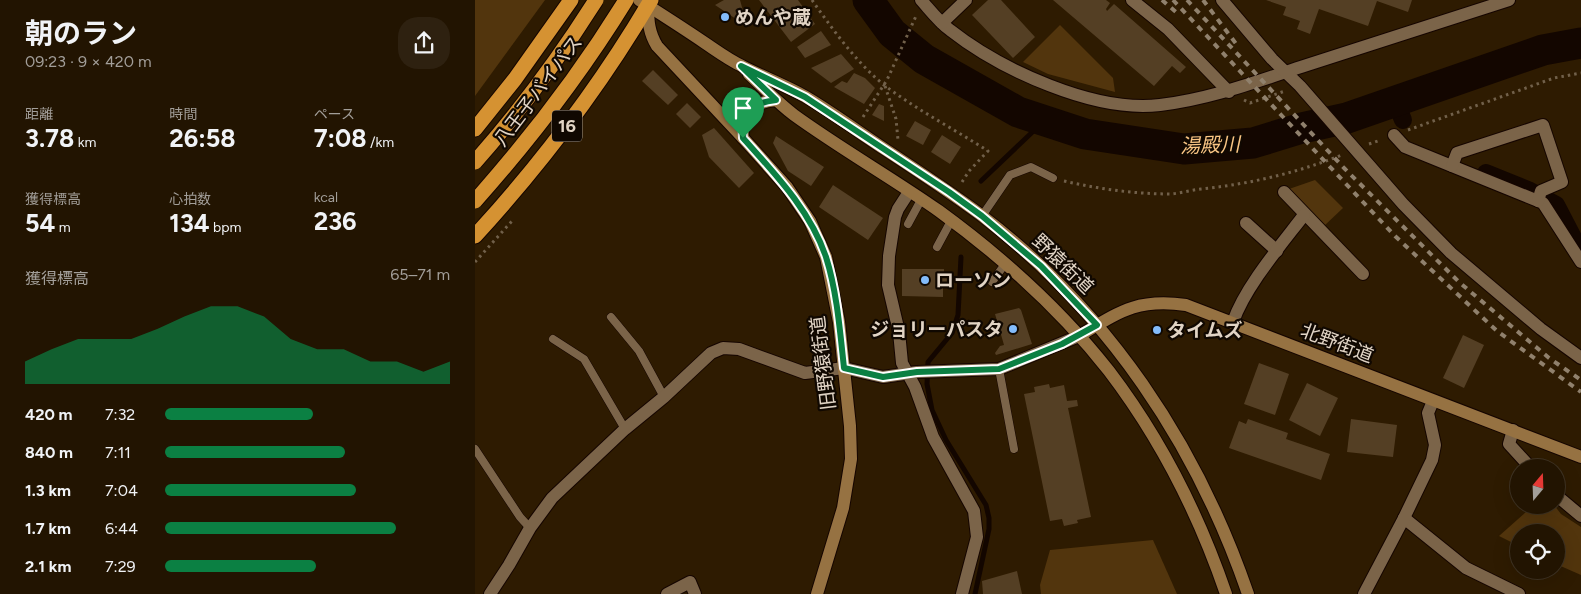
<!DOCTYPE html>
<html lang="ja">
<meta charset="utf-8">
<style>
body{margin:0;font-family:Figtree,"Noto Sans JP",sans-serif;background:#2e2110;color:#f1f3f6;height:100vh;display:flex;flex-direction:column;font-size:19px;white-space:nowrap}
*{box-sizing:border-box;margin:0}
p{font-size:16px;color:#a29e99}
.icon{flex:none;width:28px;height:28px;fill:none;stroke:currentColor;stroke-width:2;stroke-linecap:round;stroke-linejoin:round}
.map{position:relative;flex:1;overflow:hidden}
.details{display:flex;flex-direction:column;background:#221401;width:475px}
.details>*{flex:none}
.needle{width:32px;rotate:19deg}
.fabs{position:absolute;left:1035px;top:459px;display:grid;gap:10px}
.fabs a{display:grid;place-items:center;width:55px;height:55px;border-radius:50%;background:#221401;box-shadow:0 5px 20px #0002,0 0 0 1px #3f3323;font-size:25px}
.pin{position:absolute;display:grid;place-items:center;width:42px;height:42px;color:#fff;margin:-51px -21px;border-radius:50% 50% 50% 0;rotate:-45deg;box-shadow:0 0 5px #0007}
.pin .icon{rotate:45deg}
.round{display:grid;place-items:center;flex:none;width:52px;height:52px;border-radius:20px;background:#2e2110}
.headline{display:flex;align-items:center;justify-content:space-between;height:85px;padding:0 25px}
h1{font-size:28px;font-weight:700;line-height:38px}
.figures{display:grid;grid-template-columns:repeat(3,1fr);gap:8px;height:85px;padding:5px 25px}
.figures div{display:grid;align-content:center}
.figures b{font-size:25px;font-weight:700}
.figures small{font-size:14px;font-weight:400}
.figures p{font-size:14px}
.chart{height:140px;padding:10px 25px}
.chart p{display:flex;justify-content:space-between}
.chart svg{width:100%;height:90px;margin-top:5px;fill:#0b8043;opacity:.7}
ul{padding:0 25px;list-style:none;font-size:16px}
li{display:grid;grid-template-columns:80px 60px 1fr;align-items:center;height:38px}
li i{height:12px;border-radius:6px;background:#0b8043}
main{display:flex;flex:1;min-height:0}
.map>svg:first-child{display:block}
</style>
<main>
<section class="details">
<div class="headline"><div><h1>朝のラン</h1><p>09:23 · 9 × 420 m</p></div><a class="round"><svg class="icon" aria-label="share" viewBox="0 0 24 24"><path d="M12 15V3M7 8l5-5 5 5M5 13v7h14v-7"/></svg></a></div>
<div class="figures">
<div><p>距離</p><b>3.78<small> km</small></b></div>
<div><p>時間</p><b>26:58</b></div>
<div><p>ペース</p><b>7:08<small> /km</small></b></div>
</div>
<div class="figures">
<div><p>獲得標高</p><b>54<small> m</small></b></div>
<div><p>心拍数</p><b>134<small> bpm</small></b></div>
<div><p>kcal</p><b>236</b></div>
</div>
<div class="chart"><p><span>獲得標高</span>65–71 m</p>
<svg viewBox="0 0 160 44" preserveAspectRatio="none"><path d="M0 44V33L10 27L20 22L30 22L40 22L50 17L60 11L70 6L80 6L90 11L100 22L110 27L120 27L130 33L140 33L150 38L160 33V44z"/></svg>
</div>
<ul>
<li><b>420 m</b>7:32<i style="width:52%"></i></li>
<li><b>840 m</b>7:11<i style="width:63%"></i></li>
<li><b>1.3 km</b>7:04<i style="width:67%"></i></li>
<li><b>1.7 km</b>6:44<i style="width:81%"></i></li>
<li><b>2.1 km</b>7:29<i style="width:53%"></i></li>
</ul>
</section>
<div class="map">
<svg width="1106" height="594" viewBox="0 0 1106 594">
<rect width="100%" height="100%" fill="#2e1b01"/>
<g fill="#52350d">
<polygon points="0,0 70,0 0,96"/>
<polygon points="585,25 638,78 640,92 573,74 548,62"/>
<polygon points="840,180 868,208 849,226 814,189"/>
<polygon points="1059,505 1079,505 1086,514 1106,527 1106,575 1081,564 1081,532 1044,532 1044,546 1024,536"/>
<polygon points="678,540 702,594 566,594 565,585 575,550"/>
</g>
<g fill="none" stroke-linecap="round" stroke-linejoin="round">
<g stroke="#130600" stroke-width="5">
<polyline points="506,181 569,121"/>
<polyline points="486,257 483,315 477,333 453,362 452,384 457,410 471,440 511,505 514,518 514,529 500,594"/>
</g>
<g stroke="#130600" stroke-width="18">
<polyline points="920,100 928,120"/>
<polyline points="1011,173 1053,190 1081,205 1106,253"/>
</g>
<polyline stroke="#130600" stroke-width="31" points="393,0 417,33 449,59 543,112 610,134 709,149 778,143 827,128 872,118 1068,50 1106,43"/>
</g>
<g fill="#543f24">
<polygon points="249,0 265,0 270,18 264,21 240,5"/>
<polygon points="284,0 323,0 340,24 316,42"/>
<polygon points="513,0 526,0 560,37 538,58 497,15"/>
<polygon points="578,0 631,0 635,3 631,9 632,11 639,4 711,67 705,73 697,66 679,86"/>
<polygon points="791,0 937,0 933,12 902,1 893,26 844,9 835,34 822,29 825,21 808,15 811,7"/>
<polygon points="346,31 356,45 330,58 322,47"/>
<polygon points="366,54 379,69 356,83 336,68"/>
<polygon points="178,70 203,95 193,105 167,81"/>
<polygon points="379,73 390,78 400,88 389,104 359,87 367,81 372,83"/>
<polygon points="212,103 226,117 215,128 201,114"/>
<polygon points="404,104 409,106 409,121 397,115"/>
<polygon points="440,121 456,130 448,145 431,136"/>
<polygon points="239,128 279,173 264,188 234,157 227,135"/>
<polygon points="467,135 486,147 475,164 456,152"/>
<polygon points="301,136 349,167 336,186 313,171 298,143"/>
<polygon points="358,185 408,218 393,240 344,207"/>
<polygon points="427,269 469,269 469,274 473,274 472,286 468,286 468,297 427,296"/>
<polygon points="544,308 546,310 557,344 521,355 520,353 525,346 529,345 520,314"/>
<polygon points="988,335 1009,345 989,388 968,378"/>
<polygon points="784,363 814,374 800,415 769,404"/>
<polygon points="832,383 863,398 845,436 814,420"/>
<polygon points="574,384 575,388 589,385 592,401 602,400 603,406 593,408 616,517 602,520 603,523 589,526 587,519 575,521 549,394 560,392 559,387"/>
<polygon points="773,419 813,433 811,439 855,454 846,480 754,448 764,421 771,424"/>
<polygon points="876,419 922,425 918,457 872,452"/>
<polygon points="542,571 547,594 508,594 507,581"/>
</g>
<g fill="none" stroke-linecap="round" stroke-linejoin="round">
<g stroke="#150500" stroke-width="9">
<g id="lane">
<polyline points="507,216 535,175 556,167 578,178"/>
<polyline points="433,224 446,200"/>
<polyline points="462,247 476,221"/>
<polyline points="517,282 530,264"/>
<polyline points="136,317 164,351 189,397"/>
<polyline points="78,339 109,359 150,429"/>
<polyline points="524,369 539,449"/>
<polyline points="0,449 45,517 55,528"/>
</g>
</g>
<g stroke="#150500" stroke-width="14">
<g id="street">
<path d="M446 0C455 10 464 22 475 30 526 70 620 113 685 105 736 99 783 81 832 65 899 44 966 22 1034 0"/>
<polyline points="657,0 693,29 754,92"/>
<polyline points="747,0 797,59 825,86 928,204 976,253 1066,329 1106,358"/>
<polyline points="467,23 491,0"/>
<polyline points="919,135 930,147 1068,203 1106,262"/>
<polyline points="977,166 982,153 1068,125 1087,182 1066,191 1063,201"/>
<polyline points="434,192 423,209 420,217 414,256 413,285 424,332 427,363 440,387 458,437 499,511 502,537 487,594"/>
<polyline points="809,192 888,274"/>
<polyline points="771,223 802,251"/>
<path d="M758 322C770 287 806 245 829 215"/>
<polyline points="1038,430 1034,444 1056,468"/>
<polyline points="1081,495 1106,516"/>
<polyline points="929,518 991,568 1044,594"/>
<polyline points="15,594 34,565 55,528 77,498 150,429 189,397 236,353 248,348 264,349 330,373 369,368 408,377 442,372 524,369 604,336"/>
<polyline points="192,594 215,582 220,594"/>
<polyline points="889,594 929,518 957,460 960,445 953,413 958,401"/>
</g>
</g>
<g stroke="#150500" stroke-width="14">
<g id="secondary">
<path d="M164 0C186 14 208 28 230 43 242 51 254 60 267 66 288 77 310 85 331 97 358 113 385 133 411 150 443 171 475 192 506 215 633 312 721 443 773 594"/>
<path d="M173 6C173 21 174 33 182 46L268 138 312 187 335 221 351 257 364 322 375 426 376 459 368 508 342 594"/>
<path d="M274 74C289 88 303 103 319 115 366 149 417 178 464 211 527 257 586 310 634 371 685 438 724 515 751 594"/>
<path d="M268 138C266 111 276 103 301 100"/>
<path d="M604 336C644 312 662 298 711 305L1106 457"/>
</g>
</g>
<g stroke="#150500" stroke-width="17">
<g id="highway">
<polyline points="0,129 40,79 96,0"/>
<path d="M0 236C66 164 126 85 176 0"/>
</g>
</g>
<g stroke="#71604a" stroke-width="3" stroke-dasharray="2.5 4" stroke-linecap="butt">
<path d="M337 0C358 30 381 62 409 85 442 110 479 129 513 151L494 171 487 182"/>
<polyline points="410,86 421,119 423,140"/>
<polyline points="769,100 775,103 810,91"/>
<polyline points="388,117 412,80 441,16"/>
<polyline points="933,130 1079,78 1106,73"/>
<polyline points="894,144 906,140"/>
<path d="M589 181C624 189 659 194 696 194 706 193 716 190 726 189 775 184 821 173 867 155"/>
<polyline points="0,262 37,221"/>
</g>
<use href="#lane" stroke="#7b6449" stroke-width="8"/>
<use href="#street" stroke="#7b6449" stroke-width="12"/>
<use href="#secondary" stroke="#967242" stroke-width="12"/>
<use href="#highway" stroke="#d59232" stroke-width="15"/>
<g stroke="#90816d" stroke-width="4" stroke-dasharray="6 6" stroke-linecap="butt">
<polyline points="687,0 702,13"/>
<polyline points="698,0 920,236 1022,331 1106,392"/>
<polyline points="712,0 869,168 984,282 1074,358 1106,380"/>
<polyline points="728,0 762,45"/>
</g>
<g stroke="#150500" stroke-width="17" stroke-linecap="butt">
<g id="highway-bridge">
<path d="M0 162C45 111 85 57 121 0"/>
<path d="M0 201C57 137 106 73 151 0"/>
</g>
</g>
<use href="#highway-bridge" stroke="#d59232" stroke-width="15"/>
</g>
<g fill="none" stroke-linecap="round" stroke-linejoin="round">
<g stroke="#fff" stroke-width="10">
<path id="route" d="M266 66 330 97 474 192 507 216 566 266 622 325 587 344 524 369 442 372 408 377 369 368C365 331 362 292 351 257 335 210 300 174 268 138 266 111 276 103 301 100Z"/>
</g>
<use href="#route" stroke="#0b8043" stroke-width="6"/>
</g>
<g fill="#83bcfb" stroke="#100801" stroke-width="2">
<circle cx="250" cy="17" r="5"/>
<circle cx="450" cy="280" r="5"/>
<circle cx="538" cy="329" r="5"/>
<circle cx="682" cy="330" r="5"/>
</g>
<g text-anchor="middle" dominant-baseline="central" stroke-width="4.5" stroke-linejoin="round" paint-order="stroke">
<rect fill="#100801" stroke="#a2978a" stroke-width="1" x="77" y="110.5" width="30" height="31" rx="4"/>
<g font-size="18" font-weight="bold" fill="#e1d4c5">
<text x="92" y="126">16</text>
</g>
<g font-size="19" font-weight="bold" fill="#e1d4c5" stroke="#100801" text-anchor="start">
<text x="260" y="17">めんや蔵</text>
<text x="460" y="280">ローソン</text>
<text x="528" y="329" text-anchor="end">ジョリーパスタ</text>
<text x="692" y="330">タイムズ</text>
</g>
<g font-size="19" fill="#e1d4c5" stroke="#100801">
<text transform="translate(63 91) rotate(-53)">八王子バイパス</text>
<text transform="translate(588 264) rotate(44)">野猿街道</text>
<text transform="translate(862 343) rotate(21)">北野街道</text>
<text transform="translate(348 363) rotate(-97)">旧野猿街道</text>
</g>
<g font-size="20" font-style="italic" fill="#f9c584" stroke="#100801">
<text transform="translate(735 145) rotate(-2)">湯殿川</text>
</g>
</g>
</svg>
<div class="fabs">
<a><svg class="needle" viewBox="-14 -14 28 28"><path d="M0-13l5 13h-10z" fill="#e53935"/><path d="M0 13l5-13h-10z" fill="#a29e99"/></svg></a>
<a><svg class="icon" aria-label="locate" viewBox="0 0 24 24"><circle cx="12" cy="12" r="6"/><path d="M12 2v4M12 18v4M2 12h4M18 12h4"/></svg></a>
</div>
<div class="pin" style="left:268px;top:138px;background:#1e9e55"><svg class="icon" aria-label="arrive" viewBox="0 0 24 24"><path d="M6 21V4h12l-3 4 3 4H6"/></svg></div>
</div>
</main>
